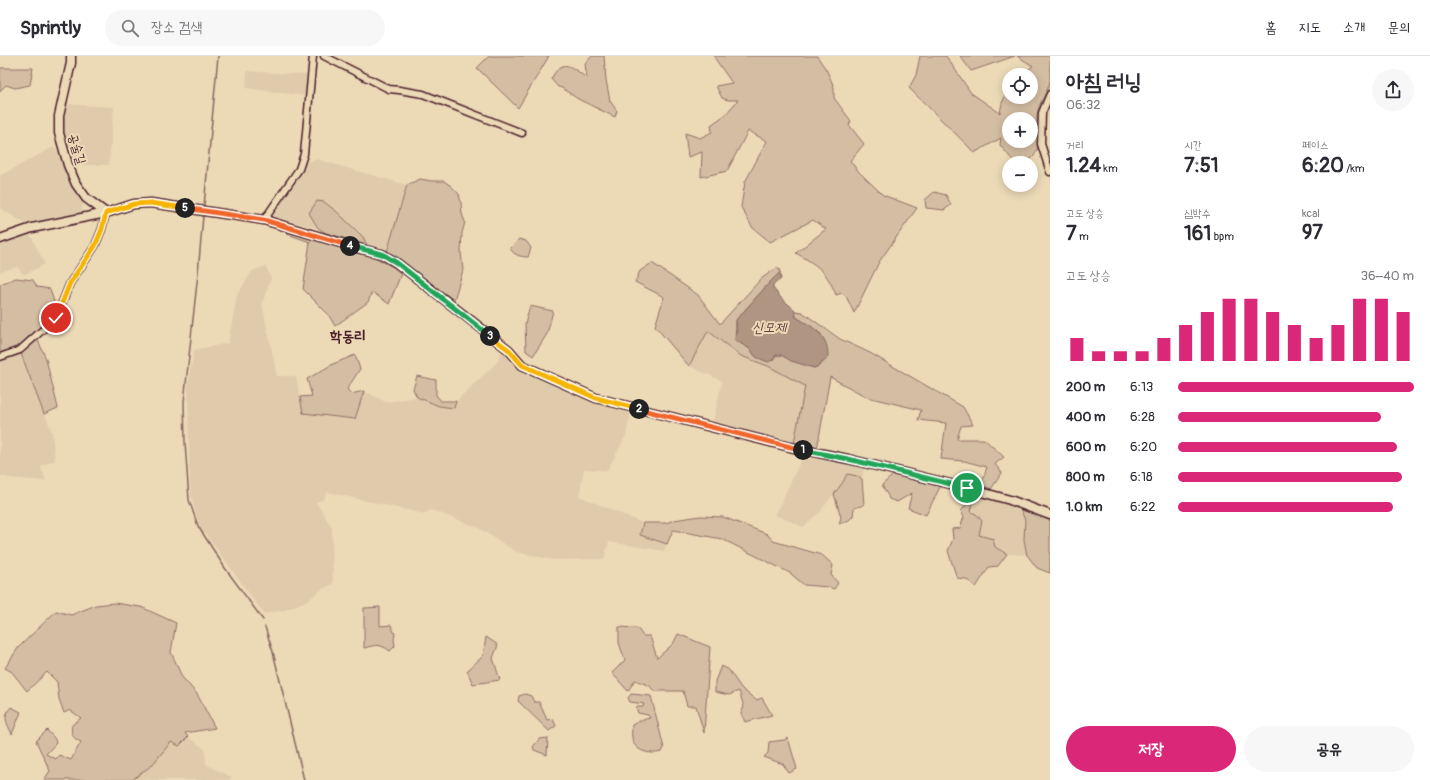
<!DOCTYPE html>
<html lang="ko">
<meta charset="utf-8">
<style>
body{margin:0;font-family:Pangolin,"Poor Story",sans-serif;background:#f7f7f7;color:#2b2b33;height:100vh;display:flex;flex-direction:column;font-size:15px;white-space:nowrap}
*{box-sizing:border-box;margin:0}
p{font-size:13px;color:#7c7c81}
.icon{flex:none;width:22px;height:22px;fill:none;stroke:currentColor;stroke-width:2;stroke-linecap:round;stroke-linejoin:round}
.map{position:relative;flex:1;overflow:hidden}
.details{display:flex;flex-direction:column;background:#fff;width:380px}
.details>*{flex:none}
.buttons{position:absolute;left:1002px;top:12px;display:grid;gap:8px}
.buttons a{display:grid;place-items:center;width:36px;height:36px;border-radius:50%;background:#fff;box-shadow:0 2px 10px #0003;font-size:20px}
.pin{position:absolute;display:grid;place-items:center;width:34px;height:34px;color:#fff;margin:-17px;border:2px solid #fff;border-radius:50%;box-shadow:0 1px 4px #0007}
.km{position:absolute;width:20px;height:20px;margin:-10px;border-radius:50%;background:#222;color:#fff;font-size:11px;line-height:20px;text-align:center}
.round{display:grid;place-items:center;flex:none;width:42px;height:42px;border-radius:21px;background:#f7f7f7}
.overview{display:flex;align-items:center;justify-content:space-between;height:68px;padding:0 16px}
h1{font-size:22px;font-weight:700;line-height:30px}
.stats{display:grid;grid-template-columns:repeat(3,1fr);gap:6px;height:68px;padding:4px 16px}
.stats div{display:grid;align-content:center}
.stats b{font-size:20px;font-weight:700}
.stats small{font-size:11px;font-weight:400}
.stats p{font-size:11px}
.chart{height:112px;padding:8px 16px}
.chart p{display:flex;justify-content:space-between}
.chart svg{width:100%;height:72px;margin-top:4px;stroke:#db2777;stroke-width:6}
.button{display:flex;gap:8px;margin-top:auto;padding:8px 16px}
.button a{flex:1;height:46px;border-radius:24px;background:#db2777;color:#fff;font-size:16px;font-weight:700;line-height:46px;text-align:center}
.button a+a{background:#f7f7f7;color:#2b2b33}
ul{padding:0 16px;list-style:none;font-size:13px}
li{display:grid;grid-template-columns:64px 48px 1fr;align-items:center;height:30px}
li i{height:10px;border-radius:5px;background:#db2777}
header{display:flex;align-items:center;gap:24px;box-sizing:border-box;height:56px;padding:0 20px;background:#fff;border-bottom:1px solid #e1e1e2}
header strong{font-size:19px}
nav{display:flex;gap:22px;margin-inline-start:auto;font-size:14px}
.search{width:280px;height:36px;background:#f7f7f7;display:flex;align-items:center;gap:10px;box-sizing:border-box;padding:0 14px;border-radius:22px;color:#7c7c81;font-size:15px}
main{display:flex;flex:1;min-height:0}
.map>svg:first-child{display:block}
</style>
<header>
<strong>Sprintly</strong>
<div class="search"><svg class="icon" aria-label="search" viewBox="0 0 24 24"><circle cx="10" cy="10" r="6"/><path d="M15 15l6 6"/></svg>장소 검색</div>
<nav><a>홈</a><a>지도</a><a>소개</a><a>문의</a></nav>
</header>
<main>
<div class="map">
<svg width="1050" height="724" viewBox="0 0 1050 724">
<rect width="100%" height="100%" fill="#ecdab7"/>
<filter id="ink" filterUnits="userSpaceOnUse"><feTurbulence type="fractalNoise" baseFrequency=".025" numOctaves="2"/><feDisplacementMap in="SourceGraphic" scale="8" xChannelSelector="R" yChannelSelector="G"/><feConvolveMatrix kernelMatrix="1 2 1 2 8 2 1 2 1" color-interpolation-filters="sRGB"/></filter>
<g filter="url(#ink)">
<g fill="#dfcbac">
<polygon points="247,15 308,19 305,40 246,32"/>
<polygon points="65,48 114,51 109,109 74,109 62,76"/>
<polygon points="53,91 60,97 83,147 82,158 26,168 1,153 0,151 0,119 9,115"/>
<polygon points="316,103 407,129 387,196 367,189 363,181 336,155 324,146 309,157 318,172 270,162 304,107"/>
<polygon points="30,178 45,208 24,219 17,211 0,216 0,188"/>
<polygon points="266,210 271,223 262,247 277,320 296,320 303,357 355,363 364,335 386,346 417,341 439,350 454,351 456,345 497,306 501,296 541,320 631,357 626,380 607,415 584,413 579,440 643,467 640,479 667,488 664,495 609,486 604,503 554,504 516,496 477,471 431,454 424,458 327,436 323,444 316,446 332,471 333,528 321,534 308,544 285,554 264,558 199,469 191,440 189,410 188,327 194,294 228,287 237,239 252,215"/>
<polygon points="708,275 741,300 768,310 806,330 794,387 713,366 722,325 689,310"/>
<polygon points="20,295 52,376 55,404 41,410 46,425 8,422 0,420 0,304"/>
<polygon points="803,400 864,411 862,423 857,420 847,418 843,426 820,456 803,471 775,459"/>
<polygon points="973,438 1020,452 1025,464 1024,484 1027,499 1007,498 979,479 971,456 973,446 971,443"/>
<polygon points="188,681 205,693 206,708 231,721 230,724 132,724 152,709 171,685 179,690"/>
</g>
<g fill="#d4bea3" stroke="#8f6e67" fill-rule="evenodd">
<polygon points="489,0 549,0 518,52 477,12"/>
<path d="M592 0H604L606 24 610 45 617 55 615 61 578 43 562 32 558 31 551 23C564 0 570 11 587 22L585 8Z"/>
<path d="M716 0H817L827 15 834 31V42L851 65 849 69 864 88 850 105 859 116 883 139 917 152 879 206 854 257 846 240 842 237 836 239C826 214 818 210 796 197L826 173 813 164 770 186 752 171 741 151 745 126 767 85 748 75 727 115 701 121 702 96 688 101 685 77 700 82 712 76 711 69 725 59 738 44H728L722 42 716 30 732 27 714 1Z"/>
<path d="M920 0H946L971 37 1000 57 1002 47 1006 38H1009V41H1031V19H1021L1033 10 1017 0H1050C1050 8 1050 18 1050 25 1048 35 1041 44 1038 54 1033 74 1050 107 1015 107L1000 89 1001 82 974 97 969 91 909 32 916 19ZM1009 63H1031V85H1009Z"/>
<polygon points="960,0 1015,0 971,15"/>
<polygon points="0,12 33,12 30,29 15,32 6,29 0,35"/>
<polygon points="420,123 432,125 444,125 451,130 459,138 461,147 462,158 465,166 462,177 461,196 463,214 454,244 387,196 407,129"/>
<polygon points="934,136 946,139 951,149 944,154 926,152 925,144"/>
<polygon points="317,145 324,146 336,155 363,181 367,189 326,177 318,172 309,157"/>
<polygon points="286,174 368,198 393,211 401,218 389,248 372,236 368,246 335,270 328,258 303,233 310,186 287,178"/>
<path d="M519 183 526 185 531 192 528 201C521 201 513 199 510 192Z"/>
<polygon points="652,207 698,239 720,268 761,223 778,211 780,216 770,226 736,264 735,284 750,293 756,301 773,304 776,299 781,299 814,312 819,310 826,304 821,278 796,261 795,255 802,256 840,283 870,297 963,351 973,369 961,370 957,383 984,383 1004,401 995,408 1002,417 991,433 981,429 987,411 964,405 941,403 946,367 918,364 921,354 867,341 830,321 817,393 794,387 805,330 768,310 741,300 708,275 689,310 655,270 664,241 635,226 640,215"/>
<polygon points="16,222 33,224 37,231 50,233 54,246 57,250 46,266 17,291 0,297 0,228"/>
<polygon points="530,250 553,255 547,278 533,300 526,295 525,268"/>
<polygon points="38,284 46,303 58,352 44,358 20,295"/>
<polygon points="355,299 360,313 347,333 351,338 364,335 355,363 303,357 300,341 312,340 307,323 333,308"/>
<polygon points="417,320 436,324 436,339 441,345 456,345 454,352 439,350 417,341 413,333"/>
<polygon points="847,418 857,420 862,423 864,449 854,452 853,460 849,464 839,468 841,461 834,438 843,426"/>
<path d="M893 419 941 429 926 459 908 452 912 437 897 446 889 443C888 438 884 435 882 429Z"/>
<polygon points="971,443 973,446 971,456 976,458 982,465 979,479 993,483 995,491 1007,498 998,510 989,511 976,531 966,523 957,522 948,495 953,483 952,473 960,472 964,461 961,455"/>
<polygon points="1020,452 1050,462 1050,517 1037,512 1027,499 1024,484 1025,464"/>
<polygon points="700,460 723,461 767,478 773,485 822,499 833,509 831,519 838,527 834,533 828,531 804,529 790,517 722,483 673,474 667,488 640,479 643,467 666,467 674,464"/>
<path d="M114 547 141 551 176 567 171 596 182 621 197 638 215 672 185 677 188 681 179 690 171 686 152 709 132 724H44L50 715 36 685 47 674 55 683 56 687 46 698 56 703 59 699 71 704 81 686C73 682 70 679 72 669L81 662 70 654 64 657 59 643 57 626 47 616 27 635 12 616 5 612 18 592 56 555 71 559 96 549Z"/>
<path d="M380 551V570L391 569 395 578 394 583 395 590 390 595C379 587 376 589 364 592V552Z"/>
<polygon points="619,571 637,572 643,580 650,580 657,602 673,588 678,578 710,591 704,677 696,650 687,650 683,635 654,635 650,630 635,624 628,635 612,617 625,604 619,587"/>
<polygon points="486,581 498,589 493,602 500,624 473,628 467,615 483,600"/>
<polygon points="721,610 728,613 742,633 756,644 762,642 772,659 745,666 741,657 744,651 739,635 729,639 715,636 715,625"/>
<polygon points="525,638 531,640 534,646 539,646 547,664 553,663 556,670 549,675 518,645 519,640"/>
<path d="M631 638 651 640 664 692 662 696C652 699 637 696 633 686 631 681 632 675 632 669L641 664 650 662 648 659 638 657 636 651H643L644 648 630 646 628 642Z"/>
<path d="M11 651 21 656 12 678C7 667 2 661 11 651Z"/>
<polygon points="548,682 547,699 534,694 533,691 539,683"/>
<polygon points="788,682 797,713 789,717 783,708 764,701 768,697 769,686 784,684"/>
</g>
<path fill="#b09583" stroke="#876660" d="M780 216 781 223 773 229V232L781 242 795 254 796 261C813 271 828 278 828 300L819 310 814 312 791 305 781 299H776L773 304 768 306 756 301 750 293 735 284 737 273 736 264 770 226Z"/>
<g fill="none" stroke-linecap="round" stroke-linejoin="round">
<g stroke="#876660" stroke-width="1.5">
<polyline points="204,150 218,0"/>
<polyline points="203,160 198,217 184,346 185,386 189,444 198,470 225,512 263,564"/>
<polyline points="265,571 273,596 304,724"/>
</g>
<g stroke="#4a1f2b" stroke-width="9">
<g id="minor">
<polyline points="324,0 389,33 399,34 423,38 522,77"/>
<polyline points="1050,38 1042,57 1041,88 1050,116"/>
<polyline points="264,164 299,113 304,98 313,0"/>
<polyline points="0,301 20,294 56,262 70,227 95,190 102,173 106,157"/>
</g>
</g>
<g stroke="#4a1f2b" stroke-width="11">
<g id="tertiary">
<polyline points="71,0 71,7 59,60 59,77 68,109 76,128 86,142 106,157"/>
<polyline points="0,183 32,172 106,157 134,148 151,147 264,164 361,193 382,198 397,207 509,294 522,309 596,342 790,391 848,403 967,432 1010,444 1050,459"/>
</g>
</g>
<use href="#minor" stroke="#ecdab7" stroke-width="6"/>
<use href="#tertiary" stroke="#ecdab7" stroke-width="8"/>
</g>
</g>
<g fill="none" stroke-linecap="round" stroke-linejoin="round" filter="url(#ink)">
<g stroke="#fff" stroke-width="8">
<polyline id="split-1" points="803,394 848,403 967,432"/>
</g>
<g stroke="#fff" stroke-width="8">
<polyline id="split-2" points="639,353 803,394"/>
</g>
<g stroke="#fff" stroke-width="8">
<polyline id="split-3" points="490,280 509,294 522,309 596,342 639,353"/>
</g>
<g stroke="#fff" stroke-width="8">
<polyline id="split-4" points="350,190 382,198 397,207 490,280"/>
</g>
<g stroke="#fff" stroke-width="8">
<polyline id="split-5" points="185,152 264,164 350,190"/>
</g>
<g stroke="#fff" stroke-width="8">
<polyline id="split-6" points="56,262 70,227 95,190 102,173 106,157 134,148 150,147 185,152"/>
</g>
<use href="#split-1" stroke="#22a559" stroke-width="5"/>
<use href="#split-2" stroke="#f0652b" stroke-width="5"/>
<use href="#split-3" stroke="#f5b400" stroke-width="5"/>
<use href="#split-4" stroke="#22a559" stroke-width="5"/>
<use href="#split-5" stroke="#f0652b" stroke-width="5"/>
<use href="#split-6" stroke="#f5b400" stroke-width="5"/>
</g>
<g text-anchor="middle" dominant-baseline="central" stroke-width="4" stroke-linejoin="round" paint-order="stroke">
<g font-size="13" fill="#4a1f2b" stroke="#ecdab7">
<text transform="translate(77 93) rotate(73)">공술길</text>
</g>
<g font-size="14" font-style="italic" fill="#643c41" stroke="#ecdab7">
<text x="769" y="271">신모제</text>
</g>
<g font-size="15" font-weight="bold" fill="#4a1f2b" stroke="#ecdab7">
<text x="348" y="280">학동리</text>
</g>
</g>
</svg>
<div class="buttons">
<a><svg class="icon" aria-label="locate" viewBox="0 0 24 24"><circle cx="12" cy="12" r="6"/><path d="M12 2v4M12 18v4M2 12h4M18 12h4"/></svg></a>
<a>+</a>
<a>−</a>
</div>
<div class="pin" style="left:967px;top:432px;background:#1e9e55"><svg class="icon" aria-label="arrive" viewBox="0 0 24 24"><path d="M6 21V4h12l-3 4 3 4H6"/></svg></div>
<div class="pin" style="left:56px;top:262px;background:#d93025"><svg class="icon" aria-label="check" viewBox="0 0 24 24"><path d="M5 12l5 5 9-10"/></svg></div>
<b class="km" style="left:803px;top:394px">1</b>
<b class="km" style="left:639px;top:353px">2</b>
<b class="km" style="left:490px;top:280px">3</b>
<b class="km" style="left:350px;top:190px">4</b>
<b class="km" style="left:185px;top:152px">5</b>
</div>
<section class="details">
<div class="overview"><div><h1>아침 러닝</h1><p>06:32</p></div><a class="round"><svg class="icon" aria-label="share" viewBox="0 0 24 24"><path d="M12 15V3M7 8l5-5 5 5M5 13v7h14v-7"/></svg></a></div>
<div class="stats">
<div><p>거리</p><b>1.24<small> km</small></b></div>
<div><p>시간</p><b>7:51</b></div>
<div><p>페이스</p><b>6:20<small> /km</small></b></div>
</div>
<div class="stats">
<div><p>고도 상승</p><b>7<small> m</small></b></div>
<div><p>심박수</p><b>161<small> bpm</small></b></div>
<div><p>kcal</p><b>97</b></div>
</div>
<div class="chart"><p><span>고도 상승</span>36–40 m</p>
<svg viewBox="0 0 160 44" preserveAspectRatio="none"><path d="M5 44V30M15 44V38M25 44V38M35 44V38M45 44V30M55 44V22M65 44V14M75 44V6M85 44V6M95 44V14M105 44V22M115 44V30M125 44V22M135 44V6M145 44V6M155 44V14"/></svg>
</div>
<ul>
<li><b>200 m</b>6:13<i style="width:100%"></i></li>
<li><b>400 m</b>6:28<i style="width:86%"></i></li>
<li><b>600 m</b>6:20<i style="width:93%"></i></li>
<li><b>800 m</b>6:18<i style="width:95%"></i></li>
<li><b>1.0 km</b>6:22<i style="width:91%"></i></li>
</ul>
<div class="button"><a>저장</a><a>공유</a></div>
</section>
</main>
